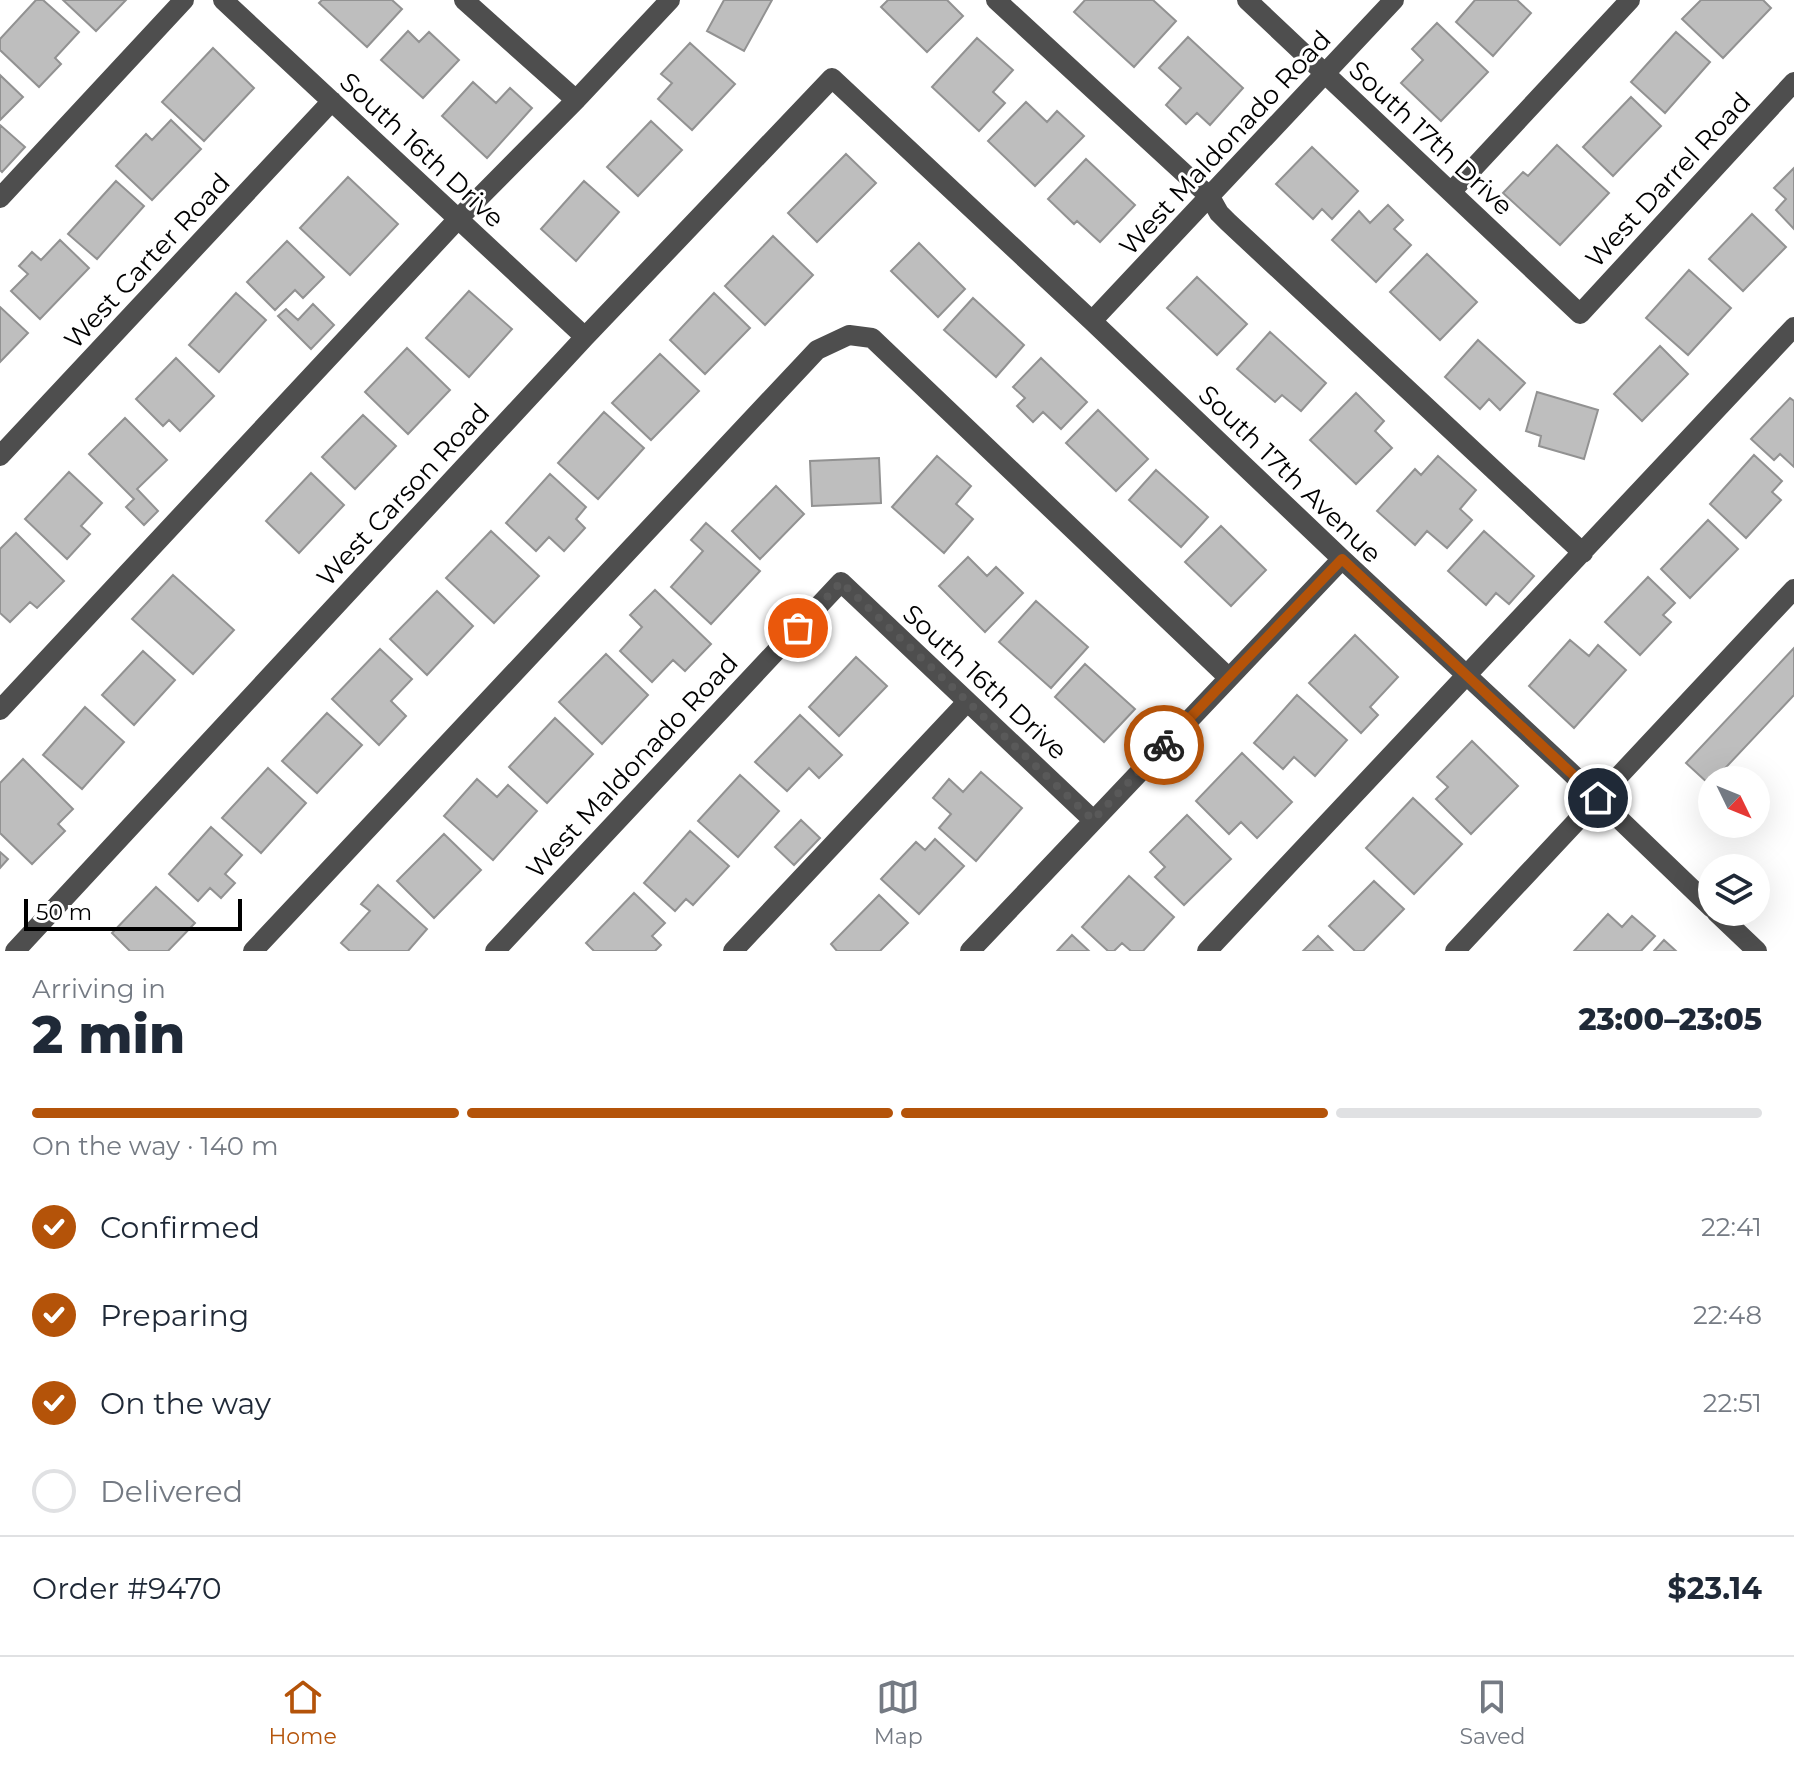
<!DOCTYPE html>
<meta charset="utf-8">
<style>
body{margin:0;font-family:Montserrat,sans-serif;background:#f2f2f3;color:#1f2937;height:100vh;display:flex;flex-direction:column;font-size:30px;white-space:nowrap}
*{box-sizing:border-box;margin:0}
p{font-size:26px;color:#747a83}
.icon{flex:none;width:44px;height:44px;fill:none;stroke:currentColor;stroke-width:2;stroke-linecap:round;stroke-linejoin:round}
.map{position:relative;height:951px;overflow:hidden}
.panel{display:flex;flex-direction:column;background:#fff;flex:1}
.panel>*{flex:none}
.needle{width:52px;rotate:133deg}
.controls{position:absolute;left:1698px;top:766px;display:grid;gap:16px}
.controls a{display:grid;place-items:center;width:72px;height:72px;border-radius:50%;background:#fff;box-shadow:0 8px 32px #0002;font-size:40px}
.scale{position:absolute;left:24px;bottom:20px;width:218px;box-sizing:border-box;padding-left:8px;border:4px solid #000;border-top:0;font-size:22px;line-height:28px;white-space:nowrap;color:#000;-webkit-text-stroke:6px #fff;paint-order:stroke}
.pin{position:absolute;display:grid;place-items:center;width:68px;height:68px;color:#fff;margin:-34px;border:4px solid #fff;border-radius:50%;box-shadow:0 2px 8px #0007}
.courier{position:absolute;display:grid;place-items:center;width:80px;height:80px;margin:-40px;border:6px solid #b45309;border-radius:50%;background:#fff;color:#222;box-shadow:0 2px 10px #0007}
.head em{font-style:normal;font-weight:800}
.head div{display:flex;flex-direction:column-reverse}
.head{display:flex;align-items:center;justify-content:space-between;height:136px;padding:0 32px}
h1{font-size:52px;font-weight:800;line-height:60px}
.bar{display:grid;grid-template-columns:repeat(4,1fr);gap:12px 8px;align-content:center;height:96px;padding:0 32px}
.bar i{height:10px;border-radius:6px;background:#e0e1e3}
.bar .current{background:#b45309}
.bar p{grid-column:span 4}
.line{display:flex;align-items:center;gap:20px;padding:0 32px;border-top:2px solid #e0e1e3}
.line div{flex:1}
ol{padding:0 32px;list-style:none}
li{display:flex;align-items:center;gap:24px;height:88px}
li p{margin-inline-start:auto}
li .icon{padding:8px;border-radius:50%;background:#b45309;color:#fff;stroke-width:4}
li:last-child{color:#747a83}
li i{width:44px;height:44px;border:4px solid #e0e1e3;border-radius:50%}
.tabs{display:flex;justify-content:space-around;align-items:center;height:112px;border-top:2px solid #e0e1e3;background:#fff;font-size:22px;color:#747a83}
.tabs a{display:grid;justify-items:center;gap:4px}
.tabs .current{color:#b45309}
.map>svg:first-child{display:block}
.building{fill:#bebebe;stroke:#929292;stroke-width:2}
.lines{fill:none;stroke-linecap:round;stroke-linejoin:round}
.minor{stroke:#4e4e4e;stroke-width:20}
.done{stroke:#595959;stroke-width:8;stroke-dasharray:0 14.4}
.route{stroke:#b45309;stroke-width:10}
.labels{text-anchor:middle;stroke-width:6;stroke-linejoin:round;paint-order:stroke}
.street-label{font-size:26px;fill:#000;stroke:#fff}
</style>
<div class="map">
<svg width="1794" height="951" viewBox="0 0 1794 951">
<rect width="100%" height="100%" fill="#fff"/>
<path class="building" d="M 36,0 L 43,0 L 79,32 L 55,58 L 61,64 L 39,87 L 0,50 L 0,39 Z
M 63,0 L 126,0 L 96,31 Z
M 322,0 L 392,0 L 402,9 L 367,47 L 319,3 Z
M 724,0 L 772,0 L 744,51 L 707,31 Z
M 888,0 L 947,0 L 963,16 L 927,52 L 881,7 Z
M 1085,0 L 1153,0 L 1176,21 L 1134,67 L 1074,12 Z
M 1475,0 L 1517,0 L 1531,13 L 1493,56 L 1456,22 Z
M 1701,0 L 1763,0 L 1771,8 L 1723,58 L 1682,19 Z
M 1437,23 L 1488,72 L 1441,121 L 1401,83 L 1423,60 L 1412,49 Z
M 408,31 L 419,42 L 429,32 L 459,60 L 423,98 L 381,60 Z
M 1676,32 L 1710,62 L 1665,113 L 1631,82 Z
M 1188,37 L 1243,88 L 1210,125 L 1197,113 L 1186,124 L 1166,105 L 1181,88 L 1159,68 Z
M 977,38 L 1013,70 L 993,92 L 1005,103 L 979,131 L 932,87 Z
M 690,43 L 735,84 L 692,130 L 658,99 L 672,83 L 661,74 Z
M 213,48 L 254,88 L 204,141 L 162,102 Z
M 0,75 L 23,97 L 0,120 Z
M 473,82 L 496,103 L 510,88 L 532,108 L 487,158 L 442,116 Z
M 1631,97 L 1661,126 L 1613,176 L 1583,147 Z
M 1026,102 L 1047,122 L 1057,111 L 1084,136 L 1035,186 L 988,141 Z
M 171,120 L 201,149 L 152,200 L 116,166 L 146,134 L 152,140 Z
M 651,121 L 682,150 L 638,196 L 607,167 Z
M 0,125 L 25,147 L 2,172 L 0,170 Z
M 1557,145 L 1609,193 L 1560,245 L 1503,193 L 1523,172 L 1528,176 Z
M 1312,147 L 1358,191 L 1332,219 L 1322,209 L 1313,219 L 1276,184 Z
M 846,154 L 876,183 L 817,242 L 788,213 Z
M 1086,159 L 1135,205 L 1100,242 L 1077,221 L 1074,224 L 1048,199 Z
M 1794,168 L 1794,229 L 1776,210 L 1786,199 L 1774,188 Z
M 348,177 L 398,224 L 350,275 L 300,228 Z
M 116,181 L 144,206 L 97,259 L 68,234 Z
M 584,181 L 619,212 L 576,261 L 541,229 Z
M 1388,205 L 1403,220 L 1394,229 L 1411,245 L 1376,282 L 1332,240 L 1359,211 L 1370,223 Z
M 1752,214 L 1786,247 L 1743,291 L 1709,259 Z
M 773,236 L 813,275 L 765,325 L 725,286 Z
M 60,240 L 89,268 L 40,319 L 11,291 L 28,274 L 19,266 L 32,252 L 41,260 Z
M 287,241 L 324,277 L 303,298 L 295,290 L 275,310 L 247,282 Z
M 919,243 L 965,289 L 938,317 L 891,271 Z
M 1427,254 L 1477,302 L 1440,340 L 1390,292 Z
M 1689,270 L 1731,308 L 1688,355 L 1646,318 Z
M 1197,277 L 1247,324 L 1217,355 L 1167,308 Z
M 469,291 L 512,329 L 469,377 L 426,338 Z
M 236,293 L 266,320 L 219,372 L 189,345 Z
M 714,293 L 750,328 L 705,374 L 670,340 Z
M 973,298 L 1024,345 L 996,377 L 944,330 Z
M 313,304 L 334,325 L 311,349 L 278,316 L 286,309 L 298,320 Z
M 0,307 L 28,333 L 0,362 Z
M 1270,332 L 1326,383 L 1301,411 L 1282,395 L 1275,402 L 1237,369 Z
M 1478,340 L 1525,383 L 1500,410 L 1489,399 L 1480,409 L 1445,377 Z
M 1660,346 L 1688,374 L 1642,421 L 1614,394 Z
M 407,348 L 450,390 L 408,434 L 365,392 Z
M 660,354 L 699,391 L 651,440 L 612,403 Z
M 176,358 L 214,396 L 180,431 L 169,420 L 163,426 L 136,399 Z
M 1041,358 L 1087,402 L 1061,429 L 1043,412 L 1033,422 L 1017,406 L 1025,398 L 1013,387 Z
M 1537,392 L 1598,410 L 1584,459 L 1539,446 L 1541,436 L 1526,431 Z
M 1356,393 L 1384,421 L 1375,431 L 1392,448 L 1356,484 L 1310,440 Z
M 1790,398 L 1794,401 L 1794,467 L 1780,454 L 1774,460 L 1751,439 Z
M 1098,410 L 1148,459 L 1116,491 L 1066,443 Z
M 604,412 L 644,448 L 598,499 L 558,463 Z
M 363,415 L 396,446 L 355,489 L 322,457 Z
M 125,418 L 167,460 L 137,489 L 158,511 L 144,525 L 126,507 L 134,499 L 89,454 Z
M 1754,455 L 1782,481 L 1772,492 L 1781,500 L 1746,538 L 1710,504 Z
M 937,456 L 971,486 L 956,504 L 973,519 L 944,553 L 892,507 Z
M 1438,456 L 1476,490 L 1460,509 L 1472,520 L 1447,548 L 1427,531 L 1415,545 L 1377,511 L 1415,469 L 1421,475 Z
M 879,458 L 881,503 L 812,506 L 810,461 Z
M 1156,470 L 1208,517 L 1181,547 L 1129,500 Z
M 69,472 L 102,503 L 81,526 L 90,534 L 67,559 L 25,519 Z
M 311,473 L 344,505 L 299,553 L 266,521 Z
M 550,474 L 586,507 L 576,519 L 585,528 L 564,551 L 549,537 L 536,551 L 506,523 Z
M 776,486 L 804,514 L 760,559 L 732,531 Z
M 1708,520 L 1738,549 L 1690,598 L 1661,569 Z
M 706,523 L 760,571 L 711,624 L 671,587 L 703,551 L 691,540 Z
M 1221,526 L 1266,570 L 1231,606 L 1185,562 Z
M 491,531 L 539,576 L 494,623 L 446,578 Z
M 1484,531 L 1534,576 L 1509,604 L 1496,593 L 1486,605 L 1448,571 Z
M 16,533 L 64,581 L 37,608 L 30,602 L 10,622 L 0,613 L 0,549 Z
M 968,557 L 987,576 L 996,567 L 1023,593 L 985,632 L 939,586 Z
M 173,575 L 234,630 L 193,674 L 132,619 Z
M 1648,577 L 1675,603 L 1663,615 L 1671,622 L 1640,655 L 1605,622 Z
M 655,590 L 711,644 L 685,671 L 673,660 L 652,682 L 620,651 L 642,627 L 630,615 Z
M 437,591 L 473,626 L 427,675 L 390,639 Z
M 1036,601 L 1088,647 L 1051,688 L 999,642 Z
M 1355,635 L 1398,677 L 1370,707 L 1378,715 L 1361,733 L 1309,683 Z
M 1570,640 L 1589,656 L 1598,645 L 1626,670 L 1574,728 L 1529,686 Z
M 1794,648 L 1794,695 L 1714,780 L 1712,780 L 1710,785 L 1686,763 Z
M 380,649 L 412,679 L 391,701 L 406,716 L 379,745 L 332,699 Z
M 143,651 L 175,680 L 134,725 L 102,695 Z
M 606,654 L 648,695 L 602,744 L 559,702 Z
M 856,657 L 887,686 L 839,736 L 809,707 Z
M 1085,664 L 1135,709 L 1104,742 L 1055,697 Z
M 1297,695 L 1347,740 L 1315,776 L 1294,757 L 1283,769 L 1254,743 Z
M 85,707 L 124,742 L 82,789 L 43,755 Z
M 327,713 L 362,745 L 317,793 L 282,761 Z
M 800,715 L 842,755 L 819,778 L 809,768 L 787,791 L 755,762 Z
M 555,718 L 593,754 L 547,803 L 509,767 Z
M 1472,741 L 1518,786 L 1471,834 L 1436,799 L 1448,787 L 1437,777 Z
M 1242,753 L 1292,802 L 1257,838 L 1241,822 L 1229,834 L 1196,801 Z
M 23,759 L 73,809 L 58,824 L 65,831 L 32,864 L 0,833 L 0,783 Z
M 268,768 L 306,803 L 261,853 L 222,818 Z
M 981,772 L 1022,808 L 976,861 L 939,828 L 951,814 L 933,798 L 949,779 L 963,792 Z
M 740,775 L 779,811 L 738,857 L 698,821 Z
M 477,779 L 497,797 L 508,785 L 537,811 L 493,860 L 444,816 Z
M 1413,798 L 1462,844 L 1414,894 L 1366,848 Z
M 1187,815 L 1231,859 L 1184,905 L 1155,877 L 1165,867 L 1150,852 Z
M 801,820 L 820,838 L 794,865 L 775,847 Z
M 211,827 L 242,855 L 225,874 L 235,883 L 221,898 L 210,888 L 198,901 L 169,874 Z
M 690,831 L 729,866 L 693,905 L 686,899 L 675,911 L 644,883 Z
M 444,834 L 481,870 L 434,918 L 397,881 Z
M 935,839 L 964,866 L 919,914 L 881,879 L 916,842 L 925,850 Z
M 0,852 L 8,859 L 0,868 Z
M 1129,876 L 1174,917 L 1143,951 L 1131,951 L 1122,943 L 1114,951 L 1108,951 L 1082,927 Z
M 1374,881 L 1404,909 L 1363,951 L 1355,951 L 1329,926 Z
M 378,885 L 427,929 L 408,951 L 350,951 L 341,943 L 370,911 L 361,904 Z
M 156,887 L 195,923 L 168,951 L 130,951 L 112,933 Z
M 634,893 L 665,923 L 652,936 L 661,945 L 655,951 L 594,951 L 586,943 Z
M 879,895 L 908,923 L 880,951 L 837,951 L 831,944 Z
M 1608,914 L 1622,927 L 1632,916 L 1655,936 L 1641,951 L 1574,951 Z
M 1072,935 L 1089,951 L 1057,951 Z
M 1318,936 L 1333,951 L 1303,951 Z
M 1664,940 L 1676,951 L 1654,951 Z"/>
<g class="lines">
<path class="minor" d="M 223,0 L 585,337
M 464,0 L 576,100
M 996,0 L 1210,197 L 1219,213 L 1228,222 L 1583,553
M 1247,0 L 1580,314 L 1794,82
M 1451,192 L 1630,0
M 0,198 L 184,0
M 1092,321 L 1394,0
M 0,456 L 332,101
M 0,710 L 458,219 L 576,100 L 670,0
M 1716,912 L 1757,951
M 15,951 L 585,337 L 832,78 L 1092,321 L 1342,559 L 1566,768 L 1712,908
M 253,951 L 817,350 L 849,335 L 872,338 L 1228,677
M 495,951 L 841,582 L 1093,820
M 733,951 L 967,702
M 970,951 L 1342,559
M 1207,951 L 1794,327
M 1455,951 L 1794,589"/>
</g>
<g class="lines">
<path class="done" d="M 798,628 L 841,582 L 1093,820 L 1164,745"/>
<path class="route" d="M 1164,745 L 1342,559 L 1598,798"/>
</g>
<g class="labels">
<g class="street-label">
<text transform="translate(1431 138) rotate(43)" y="9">South 17th Drive</text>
<text transform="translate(1225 143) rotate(-47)" y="9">West Maldonado Road</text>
<text transform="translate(422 150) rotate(43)" y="9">South 16th Drive</text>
<text transform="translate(1668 180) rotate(-47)" y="9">West Darrel Road</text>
<text transform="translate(147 261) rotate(-47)" y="9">West Carter Road</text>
<text transform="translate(1290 474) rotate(44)" y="9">South 17th Avenue</text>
<text transform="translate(403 495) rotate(-47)" y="9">West Carson Road</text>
<text transform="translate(985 682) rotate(43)" y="9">South 16th Drive</text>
<text transform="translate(632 766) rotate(-47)" y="9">West Maldonado Road</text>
</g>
</g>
</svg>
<div class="controls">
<a><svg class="needle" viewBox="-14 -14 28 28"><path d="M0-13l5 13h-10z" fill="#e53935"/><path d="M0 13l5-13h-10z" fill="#747a83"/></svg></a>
<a><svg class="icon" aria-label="layers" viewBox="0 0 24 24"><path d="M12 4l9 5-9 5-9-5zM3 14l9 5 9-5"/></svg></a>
</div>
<div class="scale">50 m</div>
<div class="pin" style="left:798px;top:628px;background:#ea580c"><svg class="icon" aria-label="bag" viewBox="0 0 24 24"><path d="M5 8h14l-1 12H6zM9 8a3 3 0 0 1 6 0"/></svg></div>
<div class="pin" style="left:1598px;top:798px;background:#1f2937"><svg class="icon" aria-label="home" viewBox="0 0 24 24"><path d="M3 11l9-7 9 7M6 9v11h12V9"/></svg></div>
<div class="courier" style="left:1164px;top:745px"><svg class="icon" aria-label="bike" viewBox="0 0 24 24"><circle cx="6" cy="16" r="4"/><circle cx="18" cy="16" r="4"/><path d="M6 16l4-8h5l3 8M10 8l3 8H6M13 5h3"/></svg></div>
</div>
<section class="panel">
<div class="head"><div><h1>2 min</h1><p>Arriving in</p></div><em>23:00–23:05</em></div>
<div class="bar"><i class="current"></i><i class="current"></i><i class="current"></i><i></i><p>On the way · 140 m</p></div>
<ol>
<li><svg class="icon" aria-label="check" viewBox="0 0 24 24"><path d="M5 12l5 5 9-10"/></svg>Confirmed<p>22:41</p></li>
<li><svg class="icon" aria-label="check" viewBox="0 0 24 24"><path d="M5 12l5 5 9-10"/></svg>Preparing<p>22:48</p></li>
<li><svg class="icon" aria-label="check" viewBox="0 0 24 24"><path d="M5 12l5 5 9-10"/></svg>On the way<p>22:51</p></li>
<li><i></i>Delivered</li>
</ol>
<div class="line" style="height:104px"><div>Order #9470</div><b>$23.14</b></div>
</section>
<nav class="tabs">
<a class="current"><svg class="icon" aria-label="home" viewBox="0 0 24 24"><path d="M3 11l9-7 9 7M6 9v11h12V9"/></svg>Home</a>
<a><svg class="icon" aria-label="map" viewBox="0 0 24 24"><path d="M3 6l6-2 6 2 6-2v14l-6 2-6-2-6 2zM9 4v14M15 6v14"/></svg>Map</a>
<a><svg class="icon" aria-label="saved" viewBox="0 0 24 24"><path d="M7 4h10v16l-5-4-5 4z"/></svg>Saved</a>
</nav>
